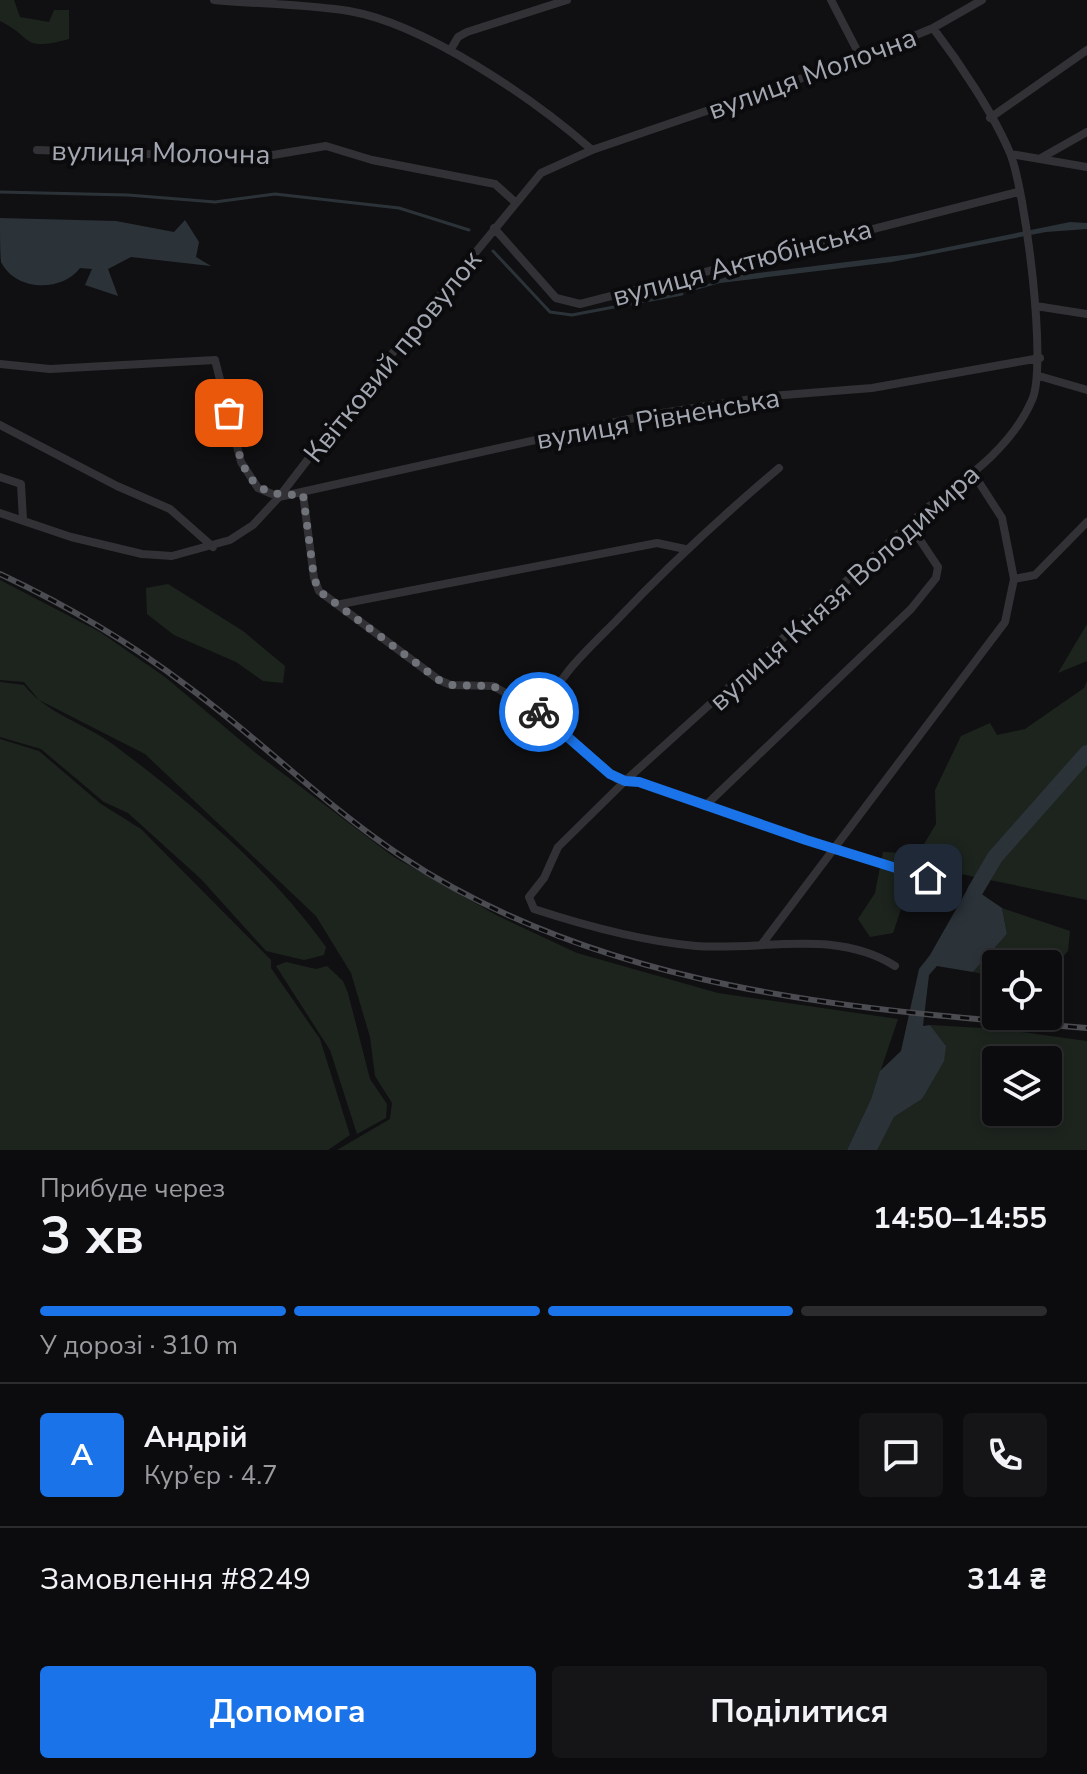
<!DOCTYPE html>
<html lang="uk">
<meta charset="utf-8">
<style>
body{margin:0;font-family:"Nunito Sans",sans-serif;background:#151517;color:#f1f3f6;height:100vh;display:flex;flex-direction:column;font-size:30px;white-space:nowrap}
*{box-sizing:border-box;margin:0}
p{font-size:26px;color:#9a9b9e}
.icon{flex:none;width:44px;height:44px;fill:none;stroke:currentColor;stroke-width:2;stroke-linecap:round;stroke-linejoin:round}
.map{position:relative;height:1150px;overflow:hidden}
.details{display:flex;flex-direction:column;background:#0c0c0e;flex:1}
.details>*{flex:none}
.controls{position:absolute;left:982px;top:950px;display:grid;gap:16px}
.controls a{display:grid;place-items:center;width:80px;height:80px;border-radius:8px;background:#0c0c0e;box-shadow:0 4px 12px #0003,0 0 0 2px #2c2c2e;font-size:40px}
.pin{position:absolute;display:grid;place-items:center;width:68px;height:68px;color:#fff;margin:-34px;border-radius:16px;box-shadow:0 4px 12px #0006}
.courier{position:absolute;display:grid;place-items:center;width:80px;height:80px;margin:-40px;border:6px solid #1a73e8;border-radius:50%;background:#fff;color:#222;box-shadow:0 2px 10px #0007}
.overview em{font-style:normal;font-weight:700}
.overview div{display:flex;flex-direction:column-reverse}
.overview{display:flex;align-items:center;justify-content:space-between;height:136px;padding:0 40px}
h1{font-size:52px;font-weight:700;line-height:60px}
.bar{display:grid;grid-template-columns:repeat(4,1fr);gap:12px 8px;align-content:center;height:96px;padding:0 40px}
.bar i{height:10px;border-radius:6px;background:#2c2c2e}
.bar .on{background:#1a73e8}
.bar p{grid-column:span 4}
.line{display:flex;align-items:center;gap:20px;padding:0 40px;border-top:2px solid #2c2c2e}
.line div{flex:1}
.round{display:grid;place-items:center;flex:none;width:84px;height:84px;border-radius:8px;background:#151517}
.cta{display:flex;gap:16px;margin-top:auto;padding:16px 40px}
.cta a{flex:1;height:92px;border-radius:8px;background:#1a73e8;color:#fff;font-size:32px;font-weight:700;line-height:92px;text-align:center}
.cta a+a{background:#151517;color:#f1f3f6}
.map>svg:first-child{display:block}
.green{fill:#1d241e;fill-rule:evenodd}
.water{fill:#2b3339}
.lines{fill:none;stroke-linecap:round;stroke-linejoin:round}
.stream{stroke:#2b3339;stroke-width:3}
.river{stroke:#2b3339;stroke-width:16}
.street{stroke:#323236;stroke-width:8}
.rail-casing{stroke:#4b4c51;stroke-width:6}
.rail{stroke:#0b0b0d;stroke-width:3;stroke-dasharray:9;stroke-linecap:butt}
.done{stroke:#707279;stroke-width:8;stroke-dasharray:0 14.4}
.route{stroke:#1a73e8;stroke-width:10}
.labels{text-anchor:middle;stroke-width:8;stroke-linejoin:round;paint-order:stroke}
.street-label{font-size:28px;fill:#a3a7b1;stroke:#0b0b0d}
</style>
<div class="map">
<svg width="1087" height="1150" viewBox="0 0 1087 1150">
<rect width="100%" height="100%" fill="#101012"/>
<path class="green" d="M 0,0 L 14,0 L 20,17 L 49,22 L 54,10 L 69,10 L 69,39 C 20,52 35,38 0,21 Z
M 0,580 L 100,632 L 165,677 L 257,754 L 394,857 L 496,915 L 577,953 L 718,993 L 898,1019 L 871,1099 L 847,1150 L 337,1150 L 390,1119 L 392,1103 L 375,1076 L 370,1037 L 351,973 L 316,916 L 145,754 L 39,700 L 24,682 L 0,680 Z
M 168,584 L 243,631 L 285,666 L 283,683 L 263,681 L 236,662 L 174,635 L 147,614 L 146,588 Z
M 1087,624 L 1087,661 L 1058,673 Z
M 1087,681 L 1087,900 L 912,864 L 936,824 L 935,790 L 961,736 L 990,723 L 997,735 L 1025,729 L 1084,688 Z
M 0,682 L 24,685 C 47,714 84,723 114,745 C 190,802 271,870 326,947 L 324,955 L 304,960 L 266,951 L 201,879 L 128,813 L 104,802 L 41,749 L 0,737 Z
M 0,739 L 39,751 L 101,804 L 141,829 L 271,960 L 271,968 L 320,1039 L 350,1135 L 328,1150 L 0,1150 Z
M 883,852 L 901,853 L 906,894 L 893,933 L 870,937 L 858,919 L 875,893 Z
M 1002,908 L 1070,931 L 1068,951 L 1048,974 L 1048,964 L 996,964 L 996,977 L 973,972 L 1007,934 Z
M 286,962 L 316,969 L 327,966 L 343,981 L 348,993 L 370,1079 L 387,1104 L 386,1118 L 357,1134 L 330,1050 L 276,966 Z
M 930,1025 L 1000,1029 L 1087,1041 L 1087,1150 L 876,1150 L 894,1117 L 922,1099 L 946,1046 ZM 996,1060 L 1048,1060 L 1048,1112 L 996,1112 Z"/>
<path class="water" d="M 0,218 L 116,221 L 174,232 L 185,220 L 199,242 L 196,257 L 211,266 L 131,257 L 108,269 L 118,296 L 85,285 L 92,269 L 80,268 C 62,292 16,292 1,262 C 0,251 0,230 0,218 Z
M 1070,222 L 1087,223 L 1087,229 L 1046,232 L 892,262 L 720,283 L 682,294 L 726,277 L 919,253 Z
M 980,874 L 986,874 L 980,893 L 1002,908 L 1007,934 L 973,972 L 937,966 L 929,975 L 923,1026 L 930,1025 L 946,1046 L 944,1061 L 922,1099 L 894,1117 L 877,1150 L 847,1150 L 871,1099 L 880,1071 L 901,1051 L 919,969 L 930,955 L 967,890 Z"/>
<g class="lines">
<path class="stream" d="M 0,192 L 128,195 L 215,202 L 275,194 L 399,208 L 469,230
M 493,251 L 550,312 L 572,315 L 682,294"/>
<path class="river" d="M 975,891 L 995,857 L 1087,753"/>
<path class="street" d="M 214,0 C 258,4 304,4 349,11 C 425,24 534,99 592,150
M 831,0 L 861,58
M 451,49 L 458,37 L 467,32 L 567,0
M 990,118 L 1087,50
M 37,150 L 255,158 L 326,146 L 372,160 L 495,184 L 515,202
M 1011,154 L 1087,167
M 1041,158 L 1087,132
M 494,228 L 556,298 L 580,304 L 1018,192
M 1036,306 L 1087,314
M 0,364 L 50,369 L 215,360 L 241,462 L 258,488 L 279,497 L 643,416 L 771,396 L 872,388 L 1040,358
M 1039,376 L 1087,390
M 0,425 L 117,486 L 170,509 L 213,547
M 973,473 L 1002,518 L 1014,579 L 1035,575 L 1087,522
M 0,477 L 21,484 L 23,520
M 303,494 L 314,578 L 319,591 L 439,680 L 451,685 L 493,686 L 543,714 L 617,779 L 639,782 L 832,849 L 928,878
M 0,513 L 71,537 L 142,554 L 172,556 L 230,540 L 253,525 L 279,497 L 349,406 L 541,173 L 592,150 L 861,58 L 933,28 L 982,0
M 341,604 L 657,543 L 685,549
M 543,714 C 556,678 587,650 614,623 C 666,568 721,517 779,468
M 705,806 L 911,609 L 936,578 L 938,567 L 910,525
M 762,944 L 1005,622 L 1014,579
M 895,966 C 834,928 763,951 696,946 C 641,941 586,926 534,909 L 529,897 L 544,878 L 558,847 L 625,781 L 927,508 C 967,478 1012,447 1032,400 C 1048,366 1025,189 1010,153 C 993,113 959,62 933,28"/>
<g class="rail-casing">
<path id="rail" d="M 0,574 C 66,605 129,642 187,686 C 261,740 324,805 401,856 C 602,990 852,1010 1087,1028"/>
</g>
<use href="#rail" class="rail"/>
</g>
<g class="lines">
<path class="done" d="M 229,413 C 241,461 243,501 303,494 L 314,578 L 319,591 L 439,680 L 451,685 L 493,686 L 539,712"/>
<path class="route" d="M 539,712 L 610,774 L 625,781 L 639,782 L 806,840 L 928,878"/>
</g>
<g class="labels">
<g class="street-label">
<text transform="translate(812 73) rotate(-20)" y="10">вулиця Молочна</text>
<text transform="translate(161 152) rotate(1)" y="10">вулиця Молочна</text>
<text transform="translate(742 262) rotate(-15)" y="10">вулиця Актюбінська</text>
<text transform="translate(392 356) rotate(-51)" y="10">Квітковий провулок</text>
<text transform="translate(658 418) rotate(-10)" y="10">вулиця Рівненська</text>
<text transform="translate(844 587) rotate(-42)" y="10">вулиця Князя Володимира</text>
</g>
</g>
</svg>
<div class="controls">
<a><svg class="icon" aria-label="locate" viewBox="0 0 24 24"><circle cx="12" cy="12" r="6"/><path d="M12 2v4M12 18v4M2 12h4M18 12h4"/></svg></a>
<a><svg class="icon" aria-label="layers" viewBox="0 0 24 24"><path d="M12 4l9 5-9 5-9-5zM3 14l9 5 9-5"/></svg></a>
</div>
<div class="pin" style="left:229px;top:413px;background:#ea580c"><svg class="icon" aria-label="bag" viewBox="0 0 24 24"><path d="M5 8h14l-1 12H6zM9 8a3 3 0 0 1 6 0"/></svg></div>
<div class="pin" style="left:928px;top:878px;background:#1f2937"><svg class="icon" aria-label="home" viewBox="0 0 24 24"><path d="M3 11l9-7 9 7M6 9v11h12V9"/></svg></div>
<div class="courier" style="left:539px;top:712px"><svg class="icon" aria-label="bike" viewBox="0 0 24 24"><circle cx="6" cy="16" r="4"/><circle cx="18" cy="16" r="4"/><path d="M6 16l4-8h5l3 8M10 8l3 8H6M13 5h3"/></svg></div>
</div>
<section class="details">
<div class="overview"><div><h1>3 хв</h1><p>Прибуде через</p></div><em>14:50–14:55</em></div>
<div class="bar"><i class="on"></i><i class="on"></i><i class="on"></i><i></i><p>У дорозі · 310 m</p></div>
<div class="line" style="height:144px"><b class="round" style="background:#1a73e8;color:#fff">А</b><div><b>Андрій</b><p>Кур’єр · 4.7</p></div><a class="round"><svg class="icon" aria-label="chat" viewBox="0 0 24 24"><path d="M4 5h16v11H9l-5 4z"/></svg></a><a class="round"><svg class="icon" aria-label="phone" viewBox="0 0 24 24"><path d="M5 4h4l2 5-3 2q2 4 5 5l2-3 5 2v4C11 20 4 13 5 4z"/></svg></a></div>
<div class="line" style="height:104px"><div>Замовлення #8249</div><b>314 ₴</b></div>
<div class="cta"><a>Допомога</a><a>Поділитися</a></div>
</section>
